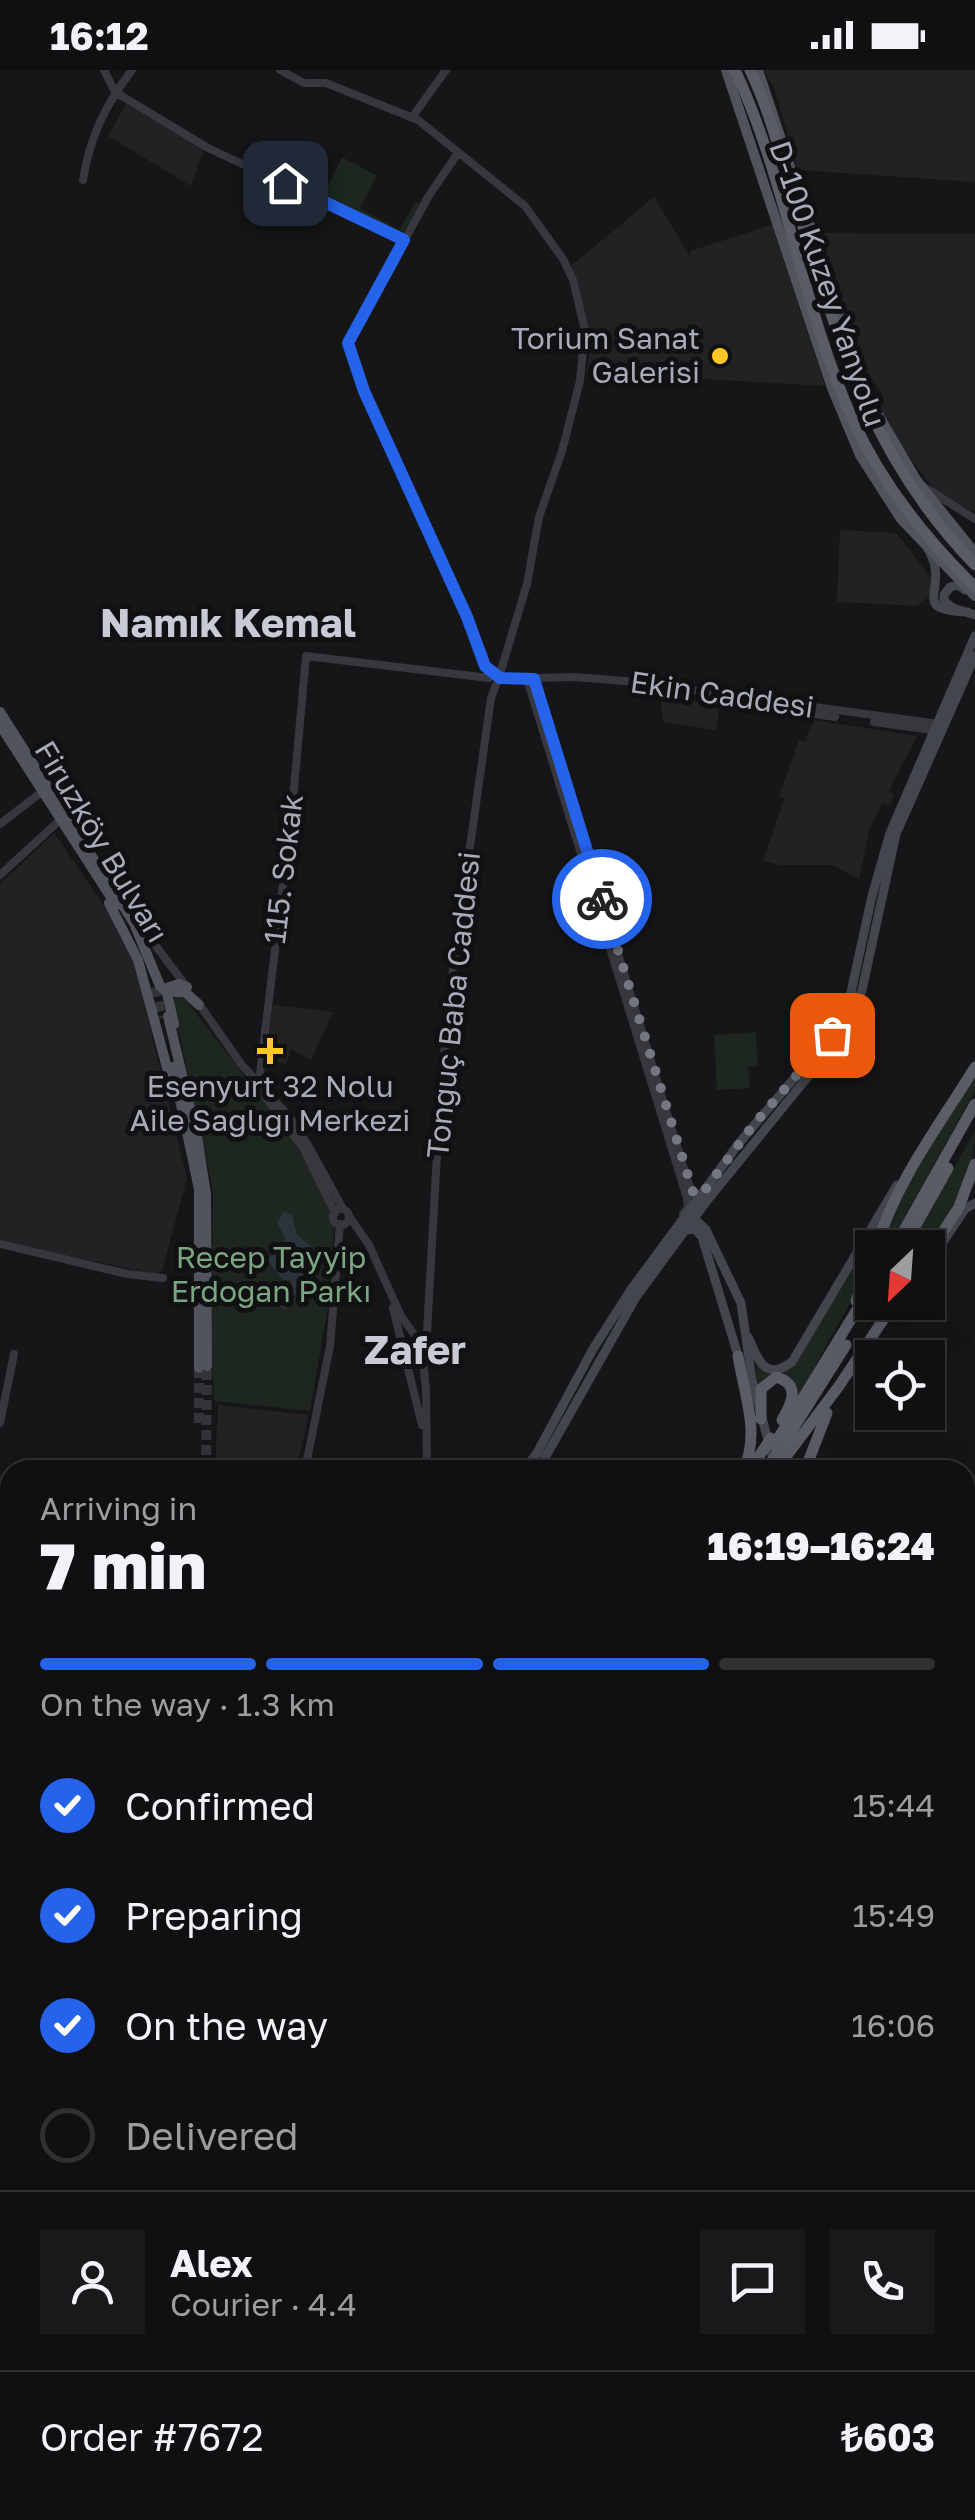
<!DOCTYPE html>
<meta charset="utf-8">
<style>
body{margin:0;font-family:"Golos Text",sans-serif;background:#19191b;color:#f1f3f6;height:100vh;display:flex;flex-direction:column;font-size:38px;white-space:nowrap}
*{box-sizing:border-box;margin:0}
p{font-size:32px;color:#9c9d9f}
.icon{flex:none;width:55px;height:55px;fill:none;stroke:currentColor;stroke-width:2;stroke-linecap:round;stroke-linejoin:round}
.map{position:relative;flex:1;overflow:hidden}
.details{position:absolute;left:0px;top:1390px;width:975px;height:1060px;display:flex;flex-direction:column;background:#101012;border-radius:30px 30px 0 0;box-shadow:0 10px 40px #0002,0 0 0 2px #303032}
.details>*{flex:none}
.needle{width:65px;rotate:205deg}
.controls{position:absolute;left:855px;top:1160px;display:grid;gap:20px}
.controls a{display:grid;place-items:center;width:90px;height:90px;border-radius:0px;background:#101012;box-shadow:0 10px 40px #0002,0 0 0 2px #303032;font-size:50px}
.pin{position:absolute;display:grid;place-items:center;width:85px;height:85px;color:#fff;margin:-42px;border-radius:20px;box-shadow:0 5px 15px #0006}
.courier{position:absolute;display:grid;place-items:center;width:100px;height:100px;margin:-50px;border:8px solid #2563eb;border-radius:50%;background:#fff;color:#222;box-shadow:0 2px 12px #0007}
.head em{font-style:normal;font-weight:800}
.head div{display:flex;flex-direction:column-reverse}
.head{display:flex;align-items:center;justify-content:space-between;height:170px;padding:0 40px}
h1{font-size:65px;font-weight:800;line-height:75px}
.bar{display:grid;grid-template-columns:repeat(4,1fr);gap:15px 10px;align-content:center;height:120px;padding:0 40px}
.bar i{height:12px;border-radius:8px;background:#303032}
.bar .active{background:#2563eb}
.bar p{grid-column:span 4}
.line{display:flex;align-items:center;gap:25px;padding:0 40px;border-top:2px solid #303032}
.line div{flex:1}
.round{display:grid;place-items:center;flex:none;width:105px;height:105px;border-radius:0px;background:#19191b}
ol{padding:0 40px;list-style:none}
li{display:flex;align-items:center;gap:30px;height:110px}
li p{margin-inline-start:auto}
li .icon{padding:10px;border-radius:50%;background:#2563eb;color:#fff;stroke-width:4}
li:last-child{color:#9c9d9f}
li i{width:55px;height:55px;border:5px solid #303032;border-radius:50%}
.status{display:flex;justify-content:space-between;align-items:center;height:70px;padding:0 50px;background:#101012;direction:ltr}
.status svg{height:28px;fill:currentColor}
.map>svg:first-child{display:block}
.built{fill:#222225}
.green{fill:#1d271f}
.water{fill:#2b343d}
.lines{fill:none;stroke-linecap:round;stroke-linejoin:round}
.primary-tunnel{stroke:#333438;stroke-width:10;stroke-dasharray:10 5;stroke-linecap:butt}
.tertiary{stroke:#37373d;stroke-width:8}
.secondary{stroke:#44464e;stroke-width:9}
.primary{stroke:#52545d;stroke-width:10}
.trunk{stroke:#5a5c66;stroke-width:11}
.trunk-bridge{stroke:#5a5c66;stroke-width:11}
.done{stroke:#747781;stroke-width:10;stroke-dasharray:0 18}
.route{stroke:#2563eb;stroke-width:12}
.poi-dot{fill:#ffc727;stroke:#111113;stroke-width:4}
.labels{text-anchor:middle;stroke-width:10;stroke-linejoin:round;paint-order:stroke}
.street-label{font-size:30px;fill:#a7abb9;stroke:#111113}
.poi-label{font-size:30px;fill:#a7abb9;stroke:#111113;text-anchor:end}
.park-label{font-size:30px;fill:#7ca682;stroke:#111113}
.district-label{font-size:40px;font-weight:bold;fill:#c8cbd5;stroke:#111113}
</style>
<div class="status"><b>16:12</b><svg viewBox="0 0 49 12"><path d="M0 12V9h3v3zM5 12V6h3v6zM10 12V3h3v9zM15 12V0h3v12zM26 1h20v11H26zM47 4h2v5h-2z"/></svg></div>
<div class="map">
<svg width="975" height="2450" viewBox="0 0 975 2450">
<rect width="100%" height="100%" fill="#161618"/>
<path class="built" d="M 764,0 L 975,0 L 975,112 L 798,100 L 774,18 Z
M 126,34 L 204,79 L 191,116 L 108,66 Z
M 654,127 L 692,190 L 690,181 L 774,154 L 825,316 L 587,302 L 591,264 L 571,196 Z
M 819,163 L 975,164 L 975,442 L 938,426 L 891,362 L 880,339 L 882,325 L 874,311 L 864,304 Z
M 840,460 L 896,463 L 930,506 L 931,523 L 917,536 L 837,532 Z
M 660,625 L 720,635 L 716,660 L 663,652 Z
M 814,650 L 917,666 L 889,721 L 894,725 L 891,734 L 882,733 L 869,760 L 859,809 L 832,795 L 779,795 L 763,791 L 784,729 L 779,726 L 799,670 L 805,672 Z
M 54,763 L 129,872 L 187,1108 L 162,1201 L 156,1204 L 0,1172 L 0,814 Z
M 273,935 L 333,942 L 311,990 L 291,979 L 286,994 L 278,992 L 281,977 L 268,975 Z
M 218,1335 L 309,1345 L 296,1400 L 215,1400 Z"/>
<path class="green" d="M 342,87 L 377,106 L 360,138 L 399,160 L 416,131 L 420,134 L 401,166 L 323,126 Z
M 180,923 L 289,1062 L 331,1138 L 334,1156 L 329,1231 L 310,1341 L 214,1331 L 211,1268 L 213,1121 L 173,934 L 174,925 Z
M 756,962 L 758,996 L 748,997 L 750,1018 L 717,1020 L 714,965 Z
M 975,1006 L 975,1021 L 888,1177 L 880,1178 L 902,1122 Z
M 975,1061 C 975,1107 951,1140 927,1177 L 909,1178 Z
M 874,1163 L 849,1235 L 797,1329 L 789,1310 L 760,1315 L 757,1312 L 756,1296 L 784,1302 L 798,1290 Z"/>
<path class="water" d="M 284,1141 L 292,1145 L 297,1165 L 311,1176 L 308,1182 L 297,1181 L 293,1187 L 294,1195 L 301,1195 L 304,1215 L 292,1227 L 289,1237 L 283,1239 L 276,1232 L 280,1224 L 291,1223 L 291,1211 L 282,1209 L 269,1192 C 256,1195 245,1195 231,1198 L 226,1194 L 225,1185 C 235,1177 242,1184 251,1186 L 259,1183 L 268,1189 L 282,1179 L 285,1169 L 277,1152 Z"/>
<g class="lines">
<path class="primary-tunnel" d="M 155,917 L 162,948
M 199,1298 L 199,1357
M 206,1400 L 207,1296"/>
<path class="tertiary" d="M 104,0 L 115,22
M 280,0 L 304,13 L 326,13 L 418,50 L 525,136 L 563,189 L 573,210 L 585,260 L 580,311 L 562,381 L 539,447 L 527,514 L 499,607
M 115,22 L 208,78 L 405,170
M 413,46 L 446,0
M 458,83 L 428,127 L 349,273 L 365,321 L 467,547 L 490,606
M 83,110 C 90,67 105,35 132,0
M 924,417 L 975,449
M 500,609 L 574,607 L 625,611 L 939,654
M 527,609 L 687,1128 L 688,1137 L 683,1144
M 534,609 L 688,1112 L 694,1125 L 701,1123
M 701,627 L 835,647
M 874,652 L 939,661
M 0,754 L 43,721
M 0,805 L 60,750
M 149,867 L 186,916
M 197,931 L 241,994 L 288,1045 L 308,1075 L 343,1139
M 259,1012 L 292,740 L 306,586 L 489,608
M 259,1012 L 259,1018 L 303,1078 L 335,1143
M333 1147a8 8 0 1 1 16 0a8 8 0 1 1-16 0Z
M 349,1146 L 369,1175 L 401,1246 L 421,1274 L 426,1319 L 427,1400
M 0,1174 L 127,1204 L 163,1208
M 393,1238 L 422,1355
M 423,1285 L 427,1262 L 441,1013 L 454,890 L 491,628 L 496,615
M 0,1353 L 14,1284
M 305,1400 L 330,1276 L 340,1154
M 730,1400 L 731,1398
M 0,1548 L 10,1549
M 965,1763 L 975,1759
M 0,1877 L 10,1883
M 0,2314 L 10,2317
M 965,2403 L 975,2415
M 492,2450 L 492,2440"/>
<path class="secondary" d="M 928,479 C 952,520 906,540 968,542
M 965,520 L 958,515 L 950,517 L 944,525 L 944,531 L 953,538 L 975,545
M 693,1147 L 706,1160 L 741,1233 L 752,1310 L 774,1393
M 685,1160 L 695,1159 L 702,1167 L 740,1292
M 943,1172 L 965,1139 L 975,1133
M 748,1267 C 758,1287 763,1313 792,1292 L 897,1115
M 524,1400 L 537,1383 L 593,1279 L 632,1218 L 740,1072 L 831,965 L 850,927 L 872,826 L 890,763 L 975,566
M 538,1400 L 636,1227 L 706,1132 L 846,960 L 862,920 L 896,764 L 975,586
M 965,1704 L 975,1703
M 965,1894 L 975,1891
M 0,2026 L 10,2016
M 965,2039 L 975,2072
M 965,2281 L 975,2280
M 0,2424 L 10,2428
M 29,2440 L 41,2450
M 237,2440 L 237,2450
M 569,2450 L 574,2440"/>
<path class="primary" d="M 726,0 L 832,318 L 860,385 L 901,449 L 975,526
M 758,0 L 860,307
M 876,341 L 917,411 L 975,483
M 0,642 L 134,853 L 160,916
M 0,655 L 116,835
M 109,833 L 138,890 L 169,1005
M 163,919 L 179,914 L 187,917
M 166,919 L 174,954
M 175,922 L 185,922 L 199,935
M 168,946 L 197,1067 L 206,1124 L 207,1296
M 173,997 L 199,1119 L 199,1298
M 161,2440 L 161,2450
M 168,2440 L 169,2450"/>
<path class="trunk" d="M 735,0 C 787,111 802,238 853,350 C 881,412 926,469 975,517
M 750,0 C 768,37 778,77 790,115 C 836,259 866,383 975,495
M 876,1178 C 896,1111 939,1056 975,997
M 894,1178 L 975,1034
M 903,1178 L 948,1098
M 928,1185 L 959,1137 L 975,1094
M 856,1231 L 872,1188
M 738,1286 C 744,1324 761,1364 743,1400
M 761,1349 L 761,1319 L 776,1307 C 801,1314 792,1333 782,1350
M 774,1375 L 872,1215
M 779,1381 L 846,1275
M 776,1400 L 839,1316 L 895,1232
M 805,1400 L 827,1343
M 0,2052 L 10,2045
M 0,2069 L 10,2059
M 0,2092 L 10,2079
M 0,2287 L 10,2292"/>
<path class="trunk-bridge" d="M 750,1400 L 771,1368
M 766,1400 L 779,1381"/>
</g>
<g class="lines">
<path class="done" d="M 602,829 L 694,1125 L 705,1120 L 754,1054 L 832,965"/>
<path class="route" d="M 285,113 L 404,170 L 348,273 L 364,321 L 467,547 L 485,596 L 500,608 L 534,609 L 602,829"/>
</g>
<g class="poi-dot">
<circle cx="720" cy="286" r="10"/>
<path d="M265 966h10v10h10v10h-10v10h-10v-10h-10v-10h10z"/>
</g>
<g class="labels">
<g class="street-label">
<text transform="translate(827 214) rotate(71)" y="10">D-100 Kuzey Yanyolu</text>
<text transform="translate(722 625) rotate(8)" y="10">Ekin Caddesi</text>
<text transform="translate(101 772) rotate(59)" y="10">Firuzköy Bulvarı</text>
<text transform="translate(284 799) rotate(-83)" y="10">115. Sokak</text>
<text transform="translate(454 935) rotate(-84)" y="10">Tonguç Baba Caddesi</text>
</g>
<g class="poi-label">
<text x="700" y="279">Torium Sanat<tspan x="700" dy="34">Galerisi</tspan></text>
<text x="270" y="1027" text-anchor="middle">Esenyurt 32 Nolu<tspan x="270" dy="34">Aile Sağlığı Merkezi</tspan></text>
</g>
<g class="park-label">
<text x="271" y="1198">Recep Tayyip<tspan x="271" dy="34">Erdoğan Parkı</tspan></text>
</g>
<g class="district-label">
<text x="228" y="567">Namık Kemal</text>
<text x="415" y="1294">Zafer</text>
</g>
</g>
</svg>
<div class="controls">
<a><svg class="needle" viewBox="-14 -14 28 28"><path d="M0-13l5 13h-10z" fill="#e53935"/><path d="M0 13l5-13h-10z" fill="#9c9d9f"/></svg></a>
<a><svg class="icon" aria-label="locate" viewBox="0 0 24 24"><circle cx="12" cy="12" r="6"/><path d="M12 2v4M12 18v4M2 12h4M18 12h4"/></svg></a>
</div>
<div class="pin" style="left:832px;top:965px;background:#ea580c"><svg class="icon" aria-label="bag" viewBox="0 0 24 24"><path d="M5 8h14l-1 12H6zM9 8a3 3 0 0 1 6 0"/></svg></div>
<div class="pin" style="left:285px;top:113px;background:#1f2937"><svg class="icon" aria-label="home" viewBox="0 0 24 24"><path d="M3 11l9-7 9 7M6 9v11h12V9"/></svg></div>
<div class="courier" style="left:602px;top:829px"><svg class="icon" aria-label="bike" viewBox="0 0 24 24"><circle cx="6" cy="16" r="4"/><circle cx="18" cy="16" r="4"/><path d="M6 16l4-8h5l3 8M10 8l3 8H6M13 5h3"/></svg></div>
<section class="details">
<div class="head"><div><h1>7 min</h1><p>Arriving in</p></div><em>16:19–16:24</em></div>
<div class="bar"><i class="active"></i><i class="active"></i><i class="active"></i><i></i><p>On the way · 1.3 km</p></div>
<ol>
<li><svg class="icon" aria-label="check" viewBox="0 0 24 24"><path d="M5 12l5 5 9-10"/></svg>Confirmed<p>15:44</p></li>
<li><svg class="icon" aria-label="check" viewBox="0 0 24 24"><path d="M5 12l5 5 9-10"/></svg>Preparing<p>15:49</p></li>
<li><svg class="icon" aria-label="check" viewBox="0 0 24 24"><path d="M5 12l5 5 9-10"/></svg>On the way<p>16:06</p></li>
<li><i></i>Delivered</li>
</ol>
<div class="line" style="height:180px"><a class="round"><svg class="icon" aria-label="person" viewBox="0 0 24 24"><circle cx="12" cy="8" r="4"/><path d="M4 21q1-7 8-7t8 7"/></svg></a><div><b>Alex</b><p>Courier · 4.4</p></div><a class="round"><svg class="icon" aria-label="chat" viewBox="0 0 24 24"><path d="M4 5h16v11H9l-5 4z"/></svg></a><a class="round"><svg class="icon" aria-label="phone" viewBox="0 0 24 24"><path d="M5 4h4l2 5-3 2q2 4 5 5l2-3 5 2v4C11 20 4 13 5 4z"/></svg></a></div>
<div class="line" style="height:130px"><div>Order #7672</div><b>₺603</b></div>
</section>
</div>
